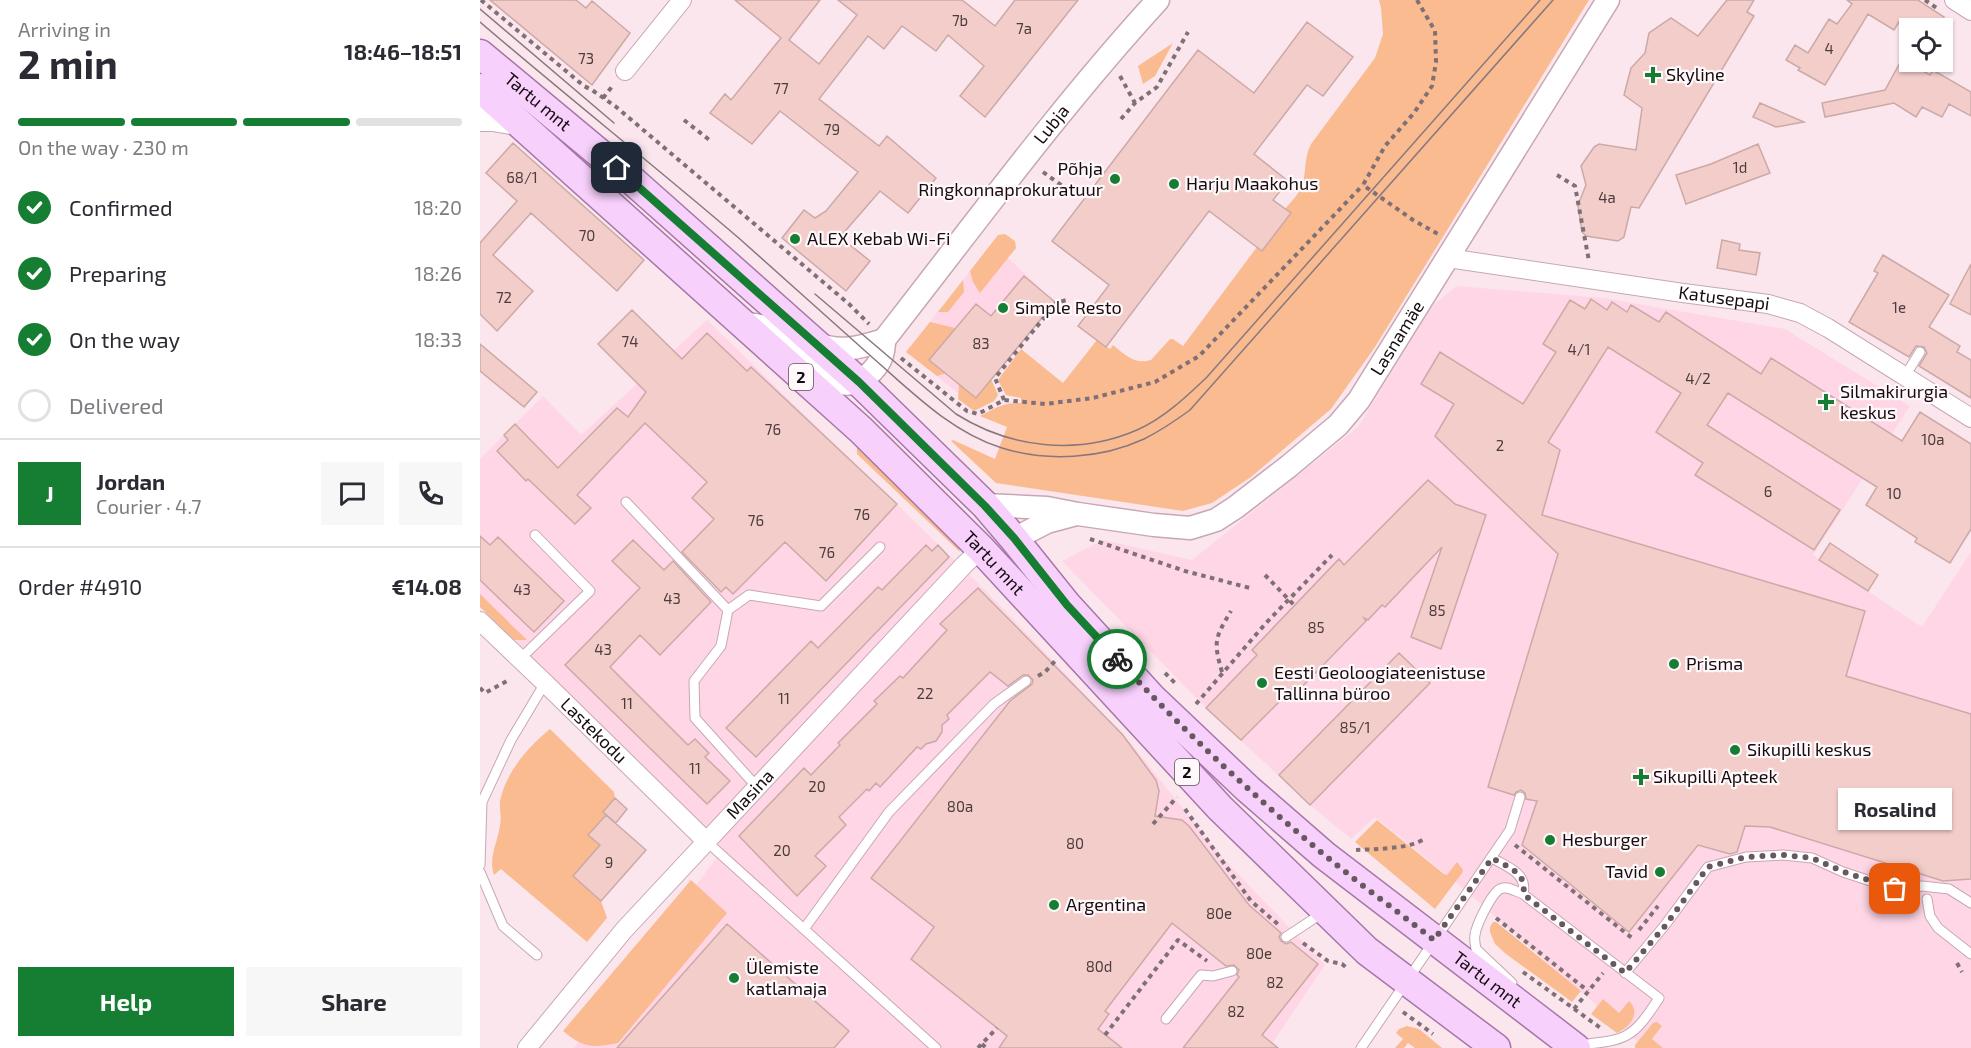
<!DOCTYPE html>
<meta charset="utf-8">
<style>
body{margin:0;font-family:"Exo 2",sans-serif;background:#f7f7f7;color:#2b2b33;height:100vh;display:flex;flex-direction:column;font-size:22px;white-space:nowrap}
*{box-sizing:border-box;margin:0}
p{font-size:20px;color:#7c7c81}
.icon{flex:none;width:33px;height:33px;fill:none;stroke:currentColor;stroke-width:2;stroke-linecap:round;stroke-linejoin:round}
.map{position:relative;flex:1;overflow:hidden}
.drawer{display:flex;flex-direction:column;background:#fff;width:480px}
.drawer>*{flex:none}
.fabs{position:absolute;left:1419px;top:18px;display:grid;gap:12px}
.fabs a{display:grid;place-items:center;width:54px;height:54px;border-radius:0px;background:#fff;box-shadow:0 2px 4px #0004;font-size:30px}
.pin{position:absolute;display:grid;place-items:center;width:51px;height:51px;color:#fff;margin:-26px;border-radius:12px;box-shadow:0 3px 9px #0006}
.courier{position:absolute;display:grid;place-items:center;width:60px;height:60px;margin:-30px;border:4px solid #167e32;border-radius:50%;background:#fff;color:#222;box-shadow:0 2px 8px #0007}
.bubble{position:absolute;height:42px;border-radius:0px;background:#fff;box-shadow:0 2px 4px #0004;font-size:20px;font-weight:700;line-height:42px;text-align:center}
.summary em{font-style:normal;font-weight:700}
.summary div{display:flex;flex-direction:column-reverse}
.summary{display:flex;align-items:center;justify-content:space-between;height:102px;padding:0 18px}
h1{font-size:39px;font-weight:700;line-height:45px}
.bar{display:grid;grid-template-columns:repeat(4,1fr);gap:9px 6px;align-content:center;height:72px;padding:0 18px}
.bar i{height:8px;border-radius:4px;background:#e1e1e2}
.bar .active{background:#167e32}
.bar p{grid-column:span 4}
.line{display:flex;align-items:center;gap:15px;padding:0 18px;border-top:2px solid #e1e1e2}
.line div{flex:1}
.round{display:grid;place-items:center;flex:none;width:63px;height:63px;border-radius:0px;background:#f7f7f7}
ol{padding:0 18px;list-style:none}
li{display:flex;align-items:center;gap:18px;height:66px}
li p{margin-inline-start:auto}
li .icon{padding:6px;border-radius:50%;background:#167e32;color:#fff;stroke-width:4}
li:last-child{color:#7c7c81}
li i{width:33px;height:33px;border:3px solid #e1e1e2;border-radius:50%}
.cta{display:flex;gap:12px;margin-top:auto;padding:12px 18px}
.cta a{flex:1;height:69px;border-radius:0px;background:#167e32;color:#fff;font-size:24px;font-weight:700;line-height:69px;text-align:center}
.cta a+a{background:#f7f7f7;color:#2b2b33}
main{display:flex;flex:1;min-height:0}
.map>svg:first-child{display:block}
.built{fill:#ffd6e6}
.green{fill:#fabb91}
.building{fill:#f3cdca;stroke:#cba9a6;stroke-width:1.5}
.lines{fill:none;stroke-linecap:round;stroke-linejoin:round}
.service-casing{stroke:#c7a7b4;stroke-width:11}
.minor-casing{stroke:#c7a7b4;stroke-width:20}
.tertiary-casing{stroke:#c7a7b4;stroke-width:25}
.secondary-casing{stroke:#c7a7b4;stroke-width:28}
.primary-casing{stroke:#a477a8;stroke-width:31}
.path{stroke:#7f7076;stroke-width:4;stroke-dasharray:4.5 4.5;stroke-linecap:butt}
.service{stroke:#fff;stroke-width:9}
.minor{stroke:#fff;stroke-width:18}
.tertiary{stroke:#fff;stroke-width:22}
.secondary{stroke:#fff;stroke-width:26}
.primary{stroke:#f7d0fc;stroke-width:28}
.tram{stroke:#87787e;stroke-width:1.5}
.done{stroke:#66585e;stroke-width:6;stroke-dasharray:0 10.8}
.route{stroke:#167e32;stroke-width:8}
.poi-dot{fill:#167e32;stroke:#fff8fa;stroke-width:2}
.labels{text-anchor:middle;stroke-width:4.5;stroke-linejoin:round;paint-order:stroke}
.number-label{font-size:15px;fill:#4d3c3e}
.shield{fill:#fff8fa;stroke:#5c5356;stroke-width:1.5}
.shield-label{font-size:16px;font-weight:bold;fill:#160c10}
.poi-label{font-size:18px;fill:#160c10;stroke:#fff8fa;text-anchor:start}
.street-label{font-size:18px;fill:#160c10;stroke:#fff8fa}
</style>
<main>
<section class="drawer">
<div class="summary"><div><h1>2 min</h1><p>Arriving in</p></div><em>18:46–18:51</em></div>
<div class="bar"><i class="active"></i><i class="active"></i><i class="active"></i><i></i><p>On the way · 230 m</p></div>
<ol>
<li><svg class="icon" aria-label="check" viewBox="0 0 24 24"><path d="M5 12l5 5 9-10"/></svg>Confirmed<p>18:20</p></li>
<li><svg class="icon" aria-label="check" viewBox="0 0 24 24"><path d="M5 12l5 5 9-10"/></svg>Preparing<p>18:26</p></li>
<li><svg class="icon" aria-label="check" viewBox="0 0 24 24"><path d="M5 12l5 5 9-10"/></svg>On the way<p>18:33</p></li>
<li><i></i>Delivered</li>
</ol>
<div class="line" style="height:108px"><b class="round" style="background:#167e32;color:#fff">J</b><div><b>Jordan</b><p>Courier · 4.7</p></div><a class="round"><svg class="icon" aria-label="chat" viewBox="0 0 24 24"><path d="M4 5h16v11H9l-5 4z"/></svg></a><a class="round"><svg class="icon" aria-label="phone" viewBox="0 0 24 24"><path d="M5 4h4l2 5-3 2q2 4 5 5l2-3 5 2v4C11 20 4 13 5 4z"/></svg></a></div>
<div class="line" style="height:78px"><div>Order #4910</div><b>€14.08</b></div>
<div class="cta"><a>Help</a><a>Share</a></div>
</section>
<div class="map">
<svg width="1491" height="1048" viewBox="0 0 1491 1048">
<rect width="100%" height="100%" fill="#fbe6ee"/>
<path class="built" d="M 512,243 L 575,302 L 491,403 L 426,352 Z
M 977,286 L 1123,298 L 1305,329 L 1430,406 L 1333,555 L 1442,627 L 1491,552 L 1491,1048 L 1165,1048 L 979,885 L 895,817 L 871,839 L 830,805 L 726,708 L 582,561 L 623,540 L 712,560 L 878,427 L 952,306 Z
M 227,320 L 500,585 L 645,736 L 741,856 L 845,965 L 789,1048 L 94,1048 L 243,849 L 0,606 L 0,459 L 63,396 L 101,435 Z"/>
<path class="green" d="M 899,0 L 1109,0 L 895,347 L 851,409 L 771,477 L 732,503 L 703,511 L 516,483 L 471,441 L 473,440 L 515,459 L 527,427 L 500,416 C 515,408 524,402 541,403 L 541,398 L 526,395 L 518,380 L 541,349 L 583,383 L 617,340 L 630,349 L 633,345 C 645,355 655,365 671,360 L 690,339 L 693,339 L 703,346 L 777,247 L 782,250 L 810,214 L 805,209 C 811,202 818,195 822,186 C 827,171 823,160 831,144 L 895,58 L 903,34 L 901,8 Z
M 693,43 L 675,76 L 663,84 L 658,66 Z
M 525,234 L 535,241 L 536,248 L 500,293 L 493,282 L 490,271 L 518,235 Z
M 483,280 L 484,292 L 468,312 L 458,312 Z
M 450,322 L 475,328 L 450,360 L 466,373 L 457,376 L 426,352 Z
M 511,379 L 518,395 L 514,401 L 494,411 L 478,399 L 479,384 Z
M 379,443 L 477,542 L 480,552 L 377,454 L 377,448 Z
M 0,594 L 47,640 L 34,640 L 0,607 Z
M 70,729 L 134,792 L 135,798 L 123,812 L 126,815 L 108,835 L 120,845 L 93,876 L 121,901 L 127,918 L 107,942 L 21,869 L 14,875 C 8,857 18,842 20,825 C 22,817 19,809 20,801 C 26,772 48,747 70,729 Z
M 897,820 L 964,874 L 967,875 L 977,862 L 983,870 L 982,873 L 955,909 L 875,842 Z
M 211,880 L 247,913 L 138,1043 C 112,1048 103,1048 83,1031 Z
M 1013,922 L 1016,922 L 1101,991 L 1092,1002 L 1026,954 L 1015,944 L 1010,932 L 1010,927 Z
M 1123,999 L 1139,1013 L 1149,1001 C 1162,1013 1149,1028 1137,1033 L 1111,1014 Z
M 1177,1022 L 1182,1026 L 1172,1039 L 1183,1048 L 1155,1048 L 1155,1045 L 1173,1023 Z
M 927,1026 L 939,1029 L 962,1048 L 935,1048 L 928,1043 L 924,1048 L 915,1048 L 923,1039 L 916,1033 L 919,1029 Z"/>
<path class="building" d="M 10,0 L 96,0 L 106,8 L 112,1 L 150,33 L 112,85 Z
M 255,0 L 340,0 L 309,40 L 339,64 L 377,15 L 358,0 L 482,0 L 515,26 L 535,0 L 598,0 L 505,117 L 480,96 L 504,66 L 468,35 L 456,51 L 422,26 L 404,49 L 388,36 L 339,99 L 399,146 L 407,136 L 456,178 L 428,213 L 400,191 L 360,237 L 390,261 L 366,291 L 302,238 L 324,210 L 335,218 L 346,211 L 378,172 L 300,111 L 272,144 L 230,113 L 245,94 L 251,100 L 301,38 Z
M 1247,0 L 1274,0 L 1267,12 L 1274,16 L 1159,208 L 1151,207 L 1144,237 L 1138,241 L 1106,236 L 1102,232 L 1098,205 L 1106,185 L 1101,166 L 1114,147 L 1119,144 L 1156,150 L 1162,108 L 1144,95 L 1151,68 L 1165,53 L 1169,33 L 1191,18 L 1218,36 Z
M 1367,0 L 1438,0 L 1464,17 L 1457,28 L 1431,28 L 1419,22 L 1414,30 L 1388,14 L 1345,85 L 1318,70 L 1320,68 L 1306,60 L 1315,45 L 1328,53 L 1349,19 L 1357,24 L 1372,4 Z
M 827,22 L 873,57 L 843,96 L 827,85 L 774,154 L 808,181 L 793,200 L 811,213 L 782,251 L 729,211 L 626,347 L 598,326 L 629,285 L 572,241 L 718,50 L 774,93 Z
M 1422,59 L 1450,75 L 1453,70 L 1491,92 L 1491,116 L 1469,104 L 1462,117 L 1442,107 L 1436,117 L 1414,103 L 1345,117 L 1342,103 L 1405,90 Z
M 1280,103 L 1324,122 L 1296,127 L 1273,117 Z
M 33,143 L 164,260 L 137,291 L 51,213 L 13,255 L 53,291 L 17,331 L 0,314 L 0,243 L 37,201 L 6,173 Z
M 1278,144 L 1290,173 L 1206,204 L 1196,175 L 1231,164 Z
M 1242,240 L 1260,244 L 1259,250 L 1280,253 L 1276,275 L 1237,268 Z
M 1403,255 L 1469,295 L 1449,327 L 1480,346 L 1477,352 L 1491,360 L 1491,398 L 1439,366 L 1447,353 L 1444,347 L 1436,346 L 1429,357 L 1369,322 L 1398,273 L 1394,271 Z
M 1491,264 L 1491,315 L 1470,304 Z
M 544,276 L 575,302 L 496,398 L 449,360 L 496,304 L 511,316 Z
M 1111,299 L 1127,310 L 1132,302 L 1147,312 L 1151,305 L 1179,322 L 1186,312 L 1281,374 L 1291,358 L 1422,441 L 1440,412 L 1491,444 L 1491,529 L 1470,563 L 1435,542 L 1437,538 L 1386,505 L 1397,487 L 1248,393 L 1227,425 L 1360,510 L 1334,550 L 1215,475 L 1223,463 L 1176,432 L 1201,393 L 1128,347 L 1068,442 L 1080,450 L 1062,515 L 1385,611 L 1366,676 L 1491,714 L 1491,879 L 1463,881 L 1290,827 L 1265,826 L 1257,852 L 1250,854 L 1218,845 L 1149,932 L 1042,845 L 1057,801 L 1046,799 L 1045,793 L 1041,790 L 1036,792 L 1034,795 L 1008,787 L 1078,554 L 955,436 L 974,404 L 941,384 L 960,352 L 1043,404 L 1076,352 L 1063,344 L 1090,300 L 1105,309 Z
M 152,310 L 202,359 L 227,333 L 267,371 L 271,367 L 417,504 L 346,581 L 305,542 L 253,594 L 246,587 L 241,592 L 202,552 L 234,519 L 212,498 L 227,482 L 165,423 L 97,495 L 111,508 L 95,524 L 48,479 L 46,481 L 17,451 L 28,440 L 24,435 L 35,424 L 78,468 L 137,408 L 148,417 L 166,392 L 118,344 Z
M 0,344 L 57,392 L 44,407 L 0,371 Z
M 948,480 L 975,504 L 1006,515 L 961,649 L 931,637 L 962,547 L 905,607 L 902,605 L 888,620 L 884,618 L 886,621 L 818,691 L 814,687 L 761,740 L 726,708 L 777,655 L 772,650 L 859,559 L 864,565 Z
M 0,536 L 10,545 L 18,537 L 84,601 L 54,632 L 0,580 Z
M 153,540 L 184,570 L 193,561 L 231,602 L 180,655 L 160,635 L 130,667 L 208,745 L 215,739 L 229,753 L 225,757 L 250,781 L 227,804 L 85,665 L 160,588 L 132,561 Z
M 1350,543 L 1398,575 L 1388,591 L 1339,560 Z
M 446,545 L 452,551 L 458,545 L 469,557 L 276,757 L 246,728 L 331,641 L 338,648 L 398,587 L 402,590 Z
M 498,588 L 642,734 L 676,780 L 679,791 L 675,816 L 702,820 L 709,826 L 769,905 L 801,933 L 799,937 L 801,941 L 806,944 L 811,942 L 838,964 L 782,1035 L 798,1048 L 703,1048 L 759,977 L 757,975 L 759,970 L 754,965 L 746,966 L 692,923 L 625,1011 L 629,1014 L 618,1029 L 642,1048 L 519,1048 L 527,1036 L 431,959 L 454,927 L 391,878 L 530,701 L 552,684 L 553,680 L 548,675 L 543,675 L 528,686 L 510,672 L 467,715 L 469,719 L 462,725 L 462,732 L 456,741 L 446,744 L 441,749 L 437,747 L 400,787 L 396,783 L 389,791 L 387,789 L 359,817 L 366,825 L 335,856 L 346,866 L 317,896 L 259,836 L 324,768 L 331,775 L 360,745 L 358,743 L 397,704 L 394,701 L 420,676 L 423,678 L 467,630 L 460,624 Z
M 919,653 L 950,683 L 830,805 L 799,775 Z
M 135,798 L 147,809 L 136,823 L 123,812 Z
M 126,815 L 166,850 L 121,901 L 93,876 L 120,845 L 108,835 Z
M 247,924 L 369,1031 L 354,1048 L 137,1048 Z"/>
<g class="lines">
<g class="service-casing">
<path id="service" d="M 1425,376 L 1440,352
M 146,502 L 248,610 L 241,646 L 214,681 L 215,718 L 277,787
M 248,610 L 269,595 L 341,606 L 400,547
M 40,659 L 110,591 L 55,535
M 226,841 L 456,1048
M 1012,858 C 1027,867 1048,873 1043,894
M 0,865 L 2,802 L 31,740 L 65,683
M 0,872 L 23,926 L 57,955
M 1447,899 L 1450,916 L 1458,928 L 1491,954
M 324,929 L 409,812 L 514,704 L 546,681
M 806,937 L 844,912
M 1145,973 L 1185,925 L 1228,867 L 1266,857 L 1303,855 L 1332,858 L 1363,872 L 1415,889 L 1442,886 L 1469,889 L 1491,903
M 1032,983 L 996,949 C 995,944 994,939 995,935 C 996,925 1012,893 1020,889 C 1028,885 1036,892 1043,894 L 1179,998 C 1152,1040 1146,1040 1098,1045
M 686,1019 L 721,975 L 733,976 L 752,971
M 881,1048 L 1030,830 L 1040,797"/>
</g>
<g class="minor-casing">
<g id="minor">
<path d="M 1474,0 L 1491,11"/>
<path d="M 145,71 L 202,0"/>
<path id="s1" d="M 968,258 L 1203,293 L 1288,304 L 1320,313 L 1348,328 L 1491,418"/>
<path id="s2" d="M 0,621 L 65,683 L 226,841"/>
<path id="s3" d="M 47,1048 L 144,930 L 484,565 L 501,549"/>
</g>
</g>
<g class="tertiary-casing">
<g id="tertiary">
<path d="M 262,323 C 271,325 285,325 293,331 C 319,347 353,404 387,376 C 400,365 404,355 404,340"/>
<path id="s4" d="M 404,340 C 494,225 580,107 678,0"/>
<path d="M 336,343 C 360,354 381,347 404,340"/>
<path id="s5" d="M 505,505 L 567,508 L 598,514 L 674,525 L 710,528 L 736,520 L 756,507 L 809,466 L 858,425 L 879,400 L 1128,0"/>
<path d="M 534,539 L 567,522 L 593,515"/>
</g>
</g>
<g class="secondary-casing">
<path id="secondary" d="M 0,118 L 13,118 L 38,122"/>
</g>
<g class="primary-casing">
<g id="primary">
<path id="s6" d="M 0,54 L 154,182 L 379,382 L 505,505 L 534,539 L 587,605 L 672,698 L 768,789 L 844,855 L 1096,1048"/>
<path id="s7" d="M 0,88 L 381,430 L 501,549 L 740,808 L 887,951 L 1016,1048"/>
</g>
</g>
<path class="path" d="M 1,0 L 104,86 L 112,90 L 135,106 L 369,304 L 389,324
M 937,0 L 955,31 L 956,62 L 952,86 L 934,113 L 905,146 L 883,185 L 933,220 L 958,234
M 1445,0 L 1458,9
M 640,76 L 655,103
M 123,98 L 134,84
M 641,119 L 655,103 L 677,87 L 708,32
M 204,120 L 232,142
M 563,172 L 588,190 L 612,189
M 1077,175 L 1095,186 L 1109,261
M 421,358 L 487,411 L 498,414 L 524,400 L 565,404 L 613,398 L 675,382 L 719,356 L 883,185
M 524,400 L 515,378 L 576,303 L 590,299
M 610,539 L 705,571 L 770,588
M 785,575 L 814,605
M 742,672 C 733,641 735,638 751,611
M 685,673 L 697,685
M 558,676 L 565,672 L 575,661
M 0,688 L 5,693 L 27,681
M 716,704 L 786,623 L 852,555
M 705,809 L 771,901 L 800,926
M 673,824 L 697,797
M 1035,845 L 1152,938
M 876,850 C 894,849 930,849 944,839
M 1016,918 L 1108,991
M 1159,930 L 1178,906
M 823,943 L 848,961 L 862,964 L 868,969
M 1477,963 L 1482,972
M 1043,972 L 1122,1029
M 1094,1009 L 1123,973
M 923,1012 L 953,1034
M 625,1035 L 698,940 L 727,961
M 502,1044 L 506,1048
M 498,1048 L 517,1028"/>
<use href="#service" class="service"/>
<use href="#minor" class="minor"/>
<use href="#tertiary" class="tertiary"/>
<use href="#secondary" class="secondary"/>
<use href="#primary" class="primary"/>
<path class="tram" d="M 0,9 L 134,123
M 0,22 C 86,96 175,166 261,240 C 305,279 349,319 393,358 C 432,392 471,432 522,448 C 567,462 621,459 664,439 C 680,431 695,421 710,410 L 1073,0
M 335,294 L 476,414 C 530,448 597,456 657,430 C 684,418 706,397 727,377 L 1060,0"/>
</g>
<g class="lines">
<path class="done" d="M 637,659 C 701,728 770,793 842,853 C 878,883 917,911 954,940 L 1012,858 C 1028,867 1048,873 1043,894 L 1145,973 L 1185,926 L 1228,867 L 1266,857 L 1303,855 L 1332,858 L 1364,872 L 1415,889"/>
<path class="route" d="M 137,168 L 379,382 L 505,506 L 534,538 L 587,605 L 637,659"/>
</g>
<g class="poi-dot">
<path d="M1170 66h6v6h6v6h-6v6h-6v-6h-6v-6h6z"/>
<circle cx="635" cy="179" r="6"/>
<circle cx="694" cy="184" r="6"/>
<circle cx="315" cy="239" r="6"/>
<circle cx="523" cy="308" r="6"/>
<path d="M1343 393h6v6h6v6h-6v6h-6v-6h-6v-6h6z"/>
<circle cx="1194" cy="664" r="6"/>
<circle cx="782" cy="683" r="6"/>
<circle cx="1255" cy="750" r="6"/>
<path d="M1158 768h6v6h6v6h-6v6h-6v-6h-6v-6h6z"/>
<circle cx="1070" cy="840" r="6"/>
<circle cx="1180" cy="872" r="6"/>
<circle cx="574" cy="905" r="6"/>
<circle cx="254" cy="978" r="6"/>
</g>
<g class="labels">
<g class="number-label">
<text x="480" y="26">7b</text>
<text x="544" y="34">7a</text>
<text x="1349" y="54">4</text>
<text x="106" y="64">73</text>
<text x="301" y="94">77</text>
<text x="352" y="135">79</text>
<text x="1260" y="173">1d</text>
<text x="42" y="183">68/1</text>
<text x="1127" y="203">4a</text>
<text x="107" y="241">70</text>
<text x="24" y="303">72</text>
<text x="1419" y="313">1e</text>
<text x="150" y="347">74</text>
<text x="501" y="349">83</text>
<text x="1099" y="355">4/1</text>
<text x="1218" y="384">4/2</text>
<text x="293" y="435">76</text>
<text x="1453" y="445">10a</text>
<text x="1020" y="451">2</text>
<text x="1288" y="497">6</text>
<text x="1414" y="499">10</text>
<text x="382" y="520">76</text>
<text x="276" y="526">76</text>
<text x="347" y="558">76</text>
<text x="42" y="595">43</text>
<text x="192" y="604">43</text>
<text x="957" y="616">85</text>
<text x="836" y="633">85</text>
<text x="123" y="655">43</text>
<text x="445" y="699">22</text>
<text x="304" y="704">11</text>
<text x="147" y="709">11</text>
<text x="875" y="733">85/1</text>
<text x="215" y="774">11</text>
<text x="337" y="792">20</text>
<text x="480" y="812">80a</text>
<text x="595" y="849">80</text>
<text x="302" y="856">20</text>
<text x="129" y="868">9</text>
<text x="739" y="919">80e</text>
<text x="779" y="959">80e</text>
<text x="619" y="972">80d</text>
<text x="795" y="988">82</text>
<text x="756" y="1017">82</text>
</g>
<g class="shield">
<rect x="309" y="364" width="24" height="26" rx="4.5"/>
<rect x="695" y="759" width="24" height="26" rx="4.5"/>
</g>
<g class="shield-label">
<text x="321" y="383">2</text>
<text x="707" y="778">2</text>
</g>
<g class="poi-label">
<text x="1186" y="81">Skyline</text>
<text x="623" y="175" text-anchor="end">Põhja<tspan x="623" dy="21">Ringkonnaprokuratuur</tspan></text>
<text x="706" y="190">Harju Maakohus</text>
<text x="327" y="245">ALEX Kebab Wi-Fi</text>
<text x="535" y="314">Simple Resto</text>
<text x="1360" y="398">Silmakirurgia<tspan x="1360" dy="21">keskus</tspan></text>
<text x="1206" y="670">Prisma</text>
<text x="794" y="679">Eesti Geoloogiateenistuse<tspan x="794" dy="21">Tallinna büroo</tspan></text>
<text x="1267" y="756">Sikupilli keskus</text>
<text x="1173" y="783">Sikupilli Apteek</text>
<text x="1082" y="846">Hesburger</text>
<text x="1168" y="878" text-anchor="end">Tavid</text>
<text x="586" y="911">Argentina</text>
<text x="266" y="974">Ülemiste<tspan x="266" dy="21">katlamaja</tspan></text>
</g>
<g class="street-label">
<text dy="6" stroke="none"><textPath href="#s6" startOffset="75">Tartu mnt</textPath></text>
<text dy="6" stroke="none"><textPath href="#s4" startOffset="273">Lubja</textPath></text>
<text dy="6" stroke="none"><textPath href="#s1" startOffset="279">Katusepapi</textPath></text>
<text dy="6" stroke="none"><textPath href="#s5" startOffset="494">Lasnamäe</textPath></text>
<text dy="6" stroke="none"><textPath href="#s7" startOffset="700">Tartu mnt</textPath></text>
<text dy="6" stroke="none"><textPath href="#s2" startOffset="158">Lastekodu</textPath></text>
<text dy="6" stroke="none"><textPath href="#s3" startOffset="338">Masina</textPath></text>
<text dy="6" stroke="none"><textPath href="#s6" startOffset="1371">Tartu mnt</textPath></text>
</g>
</g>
</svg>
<div class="fabs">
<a><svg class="icon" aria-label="locate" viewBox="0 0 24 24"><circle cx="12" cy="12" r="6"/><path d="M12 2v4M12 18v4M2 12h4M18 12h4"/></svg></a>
</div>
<div class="pin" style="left:1415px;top:889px;background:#ea580c"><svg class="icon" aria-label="bag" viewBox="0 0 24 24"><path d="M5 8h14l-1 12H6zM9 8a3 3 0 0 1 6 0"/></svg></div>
<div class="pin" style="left:137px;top:168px;background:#1f2937"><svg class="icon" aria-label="home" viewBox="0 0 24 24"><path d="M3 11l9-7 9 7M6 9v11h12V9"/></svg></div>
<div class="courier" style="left:637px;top:659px"><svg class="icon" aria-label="bike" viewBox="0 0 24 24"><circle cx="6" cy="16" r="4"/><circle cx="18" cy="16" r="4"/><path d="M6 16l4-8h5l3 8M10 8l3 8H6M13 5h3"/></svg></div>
<div class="bubble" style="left:1358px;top:788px;width:114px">Rosalind</div>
</div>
</main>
